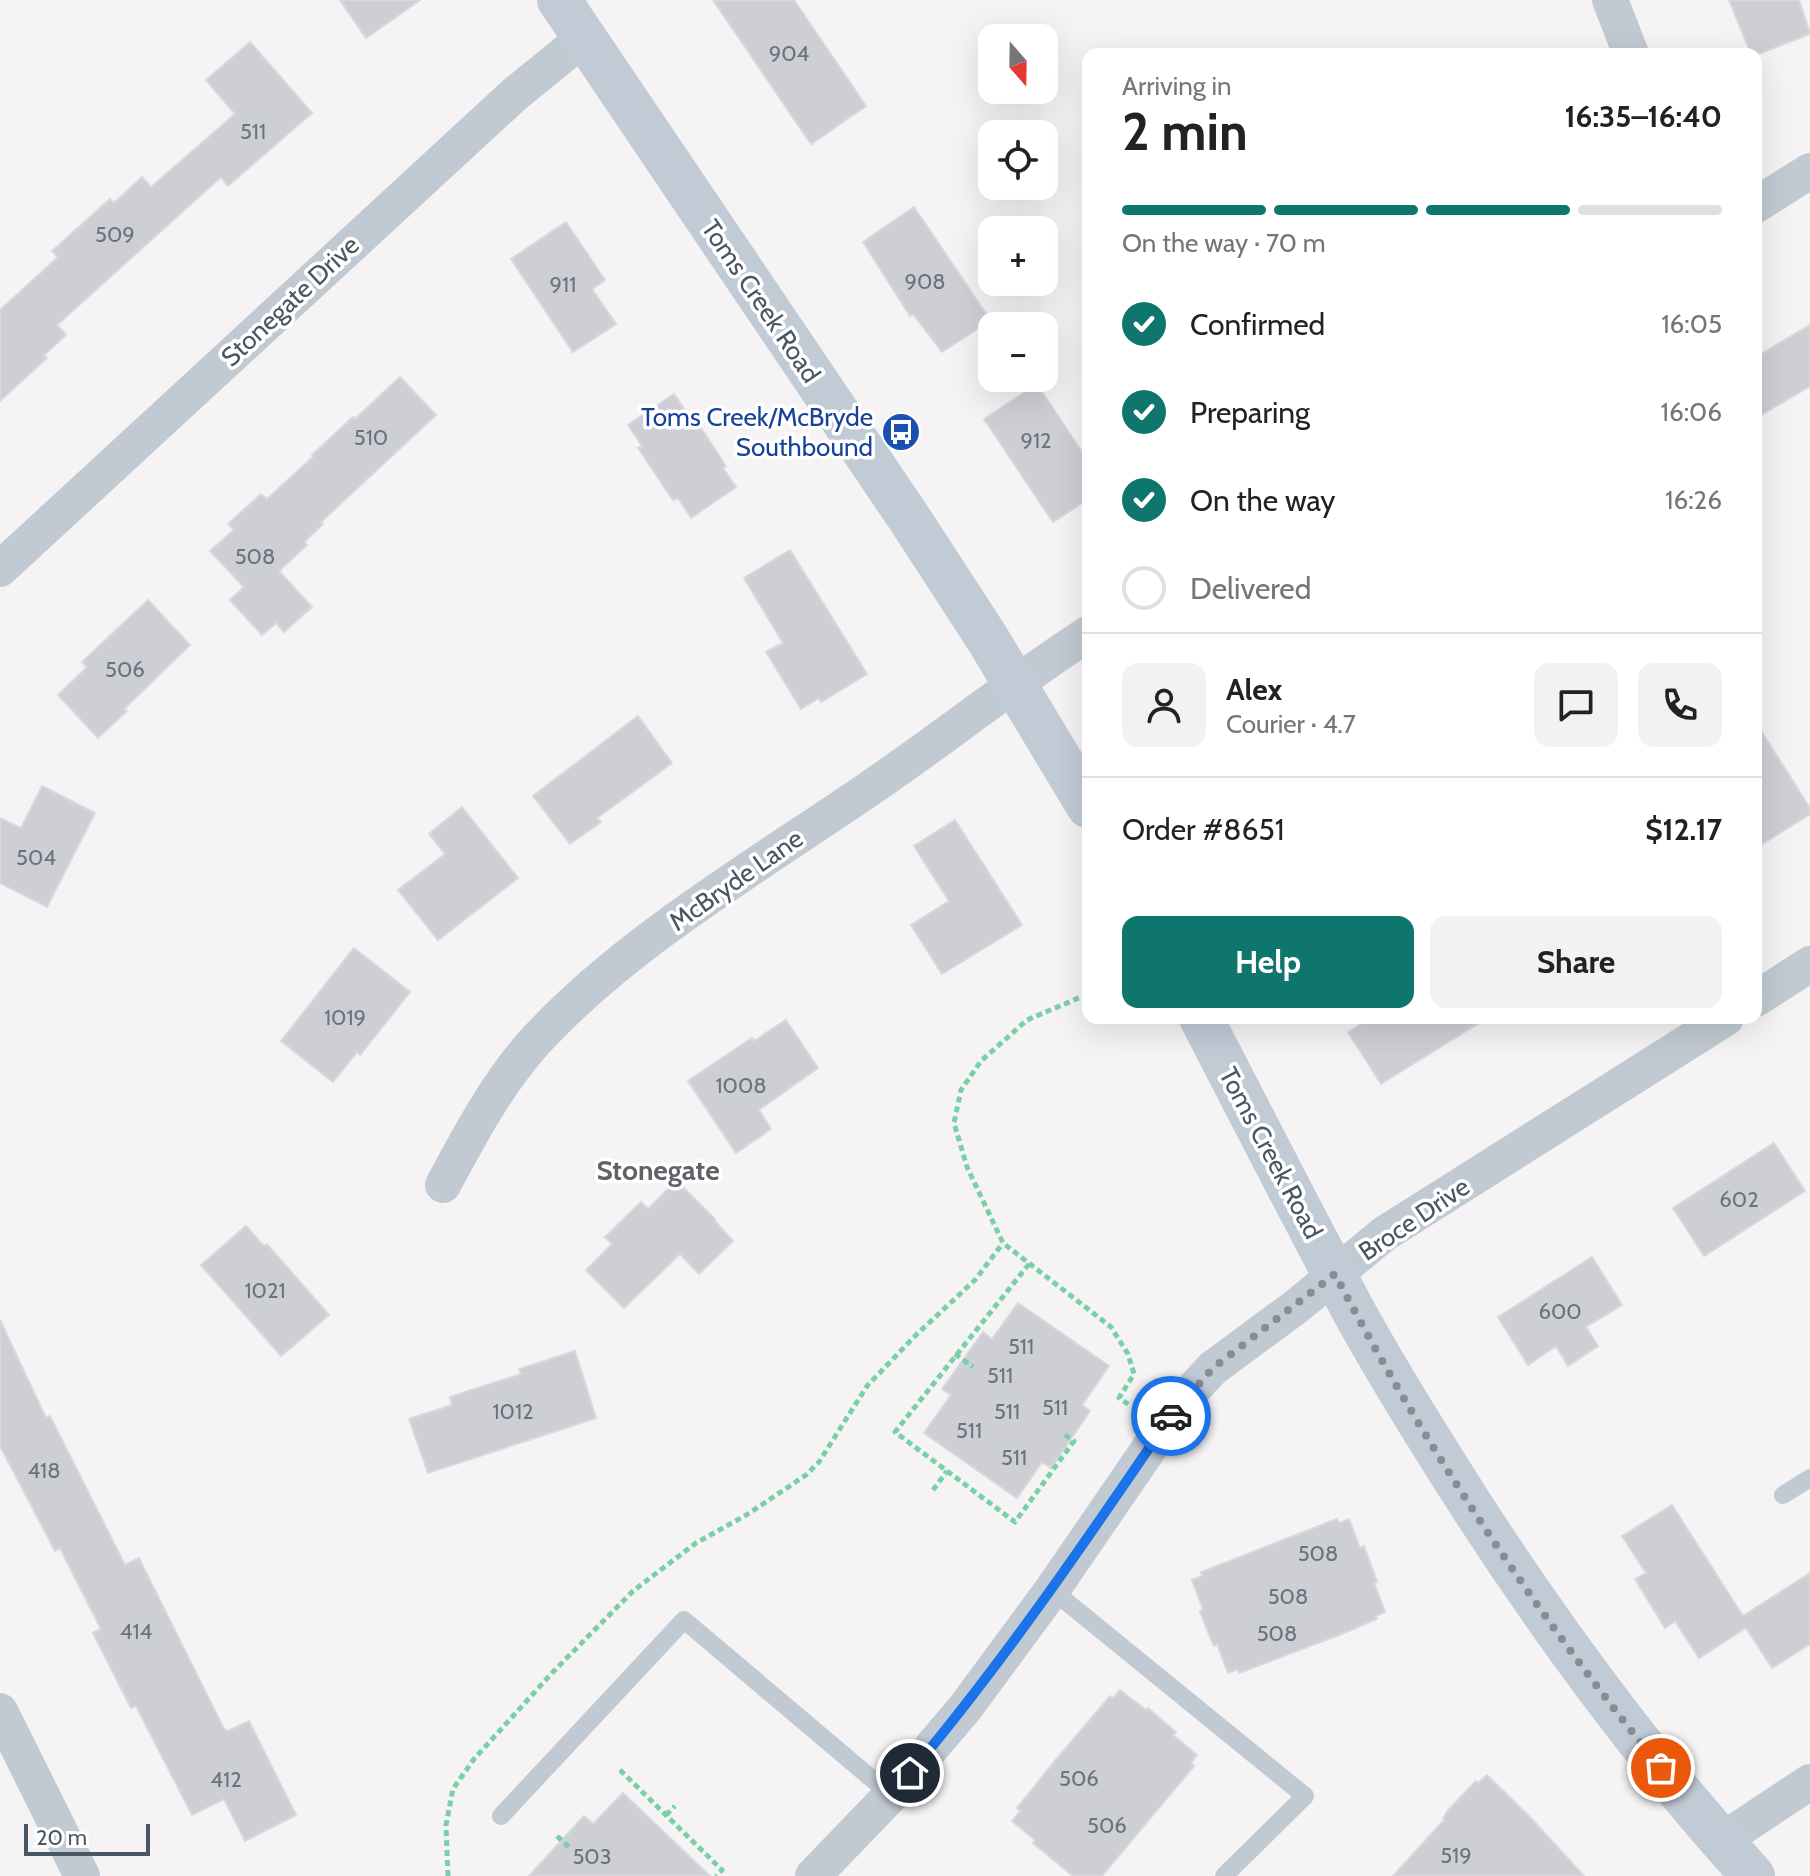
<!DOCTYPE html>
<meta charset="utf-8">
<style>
body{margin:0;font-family:Cabin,sans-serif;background:#f2f2f2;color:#222;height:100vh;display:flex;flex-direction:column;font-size:30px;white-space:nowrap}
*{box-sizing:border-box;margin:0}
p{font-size:26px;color:#767676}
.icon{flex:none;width:44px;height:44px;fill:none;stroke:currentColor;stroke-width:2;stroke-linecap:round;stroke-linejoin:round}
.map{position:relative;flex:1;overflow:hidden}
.details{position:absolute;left:1082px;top:48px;width:680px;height:976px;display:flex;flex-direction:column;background:#fff;border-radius:16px;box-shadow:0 8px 32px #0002}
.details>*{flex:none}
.needle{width:52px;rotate:160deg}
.buttons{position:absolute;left:978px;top:24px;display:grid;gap:16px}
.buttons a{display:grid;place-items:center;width:80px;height:80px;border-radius:16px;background:#fff;box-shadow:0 8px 32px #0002;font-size:40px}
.scale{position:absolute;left:24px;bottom:20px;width:126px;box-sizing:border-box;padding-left:8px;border:4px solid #4a5661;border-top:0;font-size:22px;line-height:28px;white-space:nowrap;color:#4a5661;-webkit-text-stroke:6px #fff;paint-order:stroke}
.pin{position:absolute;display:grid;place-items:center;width:68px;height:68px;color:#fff;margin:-34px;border:4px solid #fff;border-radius:50%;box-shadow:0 2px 8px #0007}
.courier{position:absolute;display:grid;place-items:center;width:80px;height:80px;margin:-40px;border:6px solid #1a73e8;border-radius:50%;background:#fff;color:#222;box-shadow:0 2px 10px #0007}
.headline em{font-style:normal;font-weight:800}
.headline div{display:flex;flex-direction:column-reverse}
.headline{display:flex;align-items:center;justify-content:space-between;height:136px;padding:0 40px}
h1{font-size:52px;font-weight:800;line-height:60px}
.bar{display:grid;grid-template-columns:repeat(4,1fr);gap:12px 8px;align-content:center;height:96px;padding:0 40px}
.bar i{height:10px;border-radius:6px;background:#e0e0e0}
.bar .on{background:#0f766e}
.bar p{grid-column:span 4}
.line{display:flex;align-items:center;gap:20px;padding:0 40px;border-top:2px solid #e0e0e0}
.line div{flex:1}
.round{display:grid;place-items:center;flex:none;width:84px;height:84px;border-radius:16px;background:#f2f2f2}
ol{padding:0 40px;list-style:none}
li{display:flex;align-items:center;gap:24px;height:88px}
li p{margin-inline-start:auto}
li .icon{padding:8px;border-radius:50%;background:#0f766e;color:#fff;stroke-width:4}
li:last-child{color:#767676}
li i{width:44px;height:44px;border:4px solid #e0e0e0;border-radius:50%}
.primary-button{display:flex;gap:16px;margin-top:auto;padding:16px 40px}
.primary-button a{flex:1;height:92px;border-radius:16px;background:#0f766e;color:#fff;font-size:32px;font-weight:800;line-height:92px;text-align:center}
.primary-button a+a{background:#f2f2f2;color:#222}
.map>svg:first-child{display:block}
.building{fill:#cdcfd5;stroke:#d7d9de;stroke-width:2}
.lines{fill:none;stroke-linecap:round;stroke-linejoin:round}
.path{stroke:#7ad0a6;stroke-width:5;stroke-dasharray:6 4;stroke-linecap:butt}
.lane{stroke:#c1cad2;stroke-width:18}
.street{stroke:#c1cad2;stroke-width:36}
.secondary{stroke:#c1cbd6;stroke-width:44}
.done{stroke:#868d94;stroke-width:8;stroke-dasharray:0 14.4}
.route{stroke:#1a73e8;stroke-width:10}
.labels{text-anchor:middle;stroke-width:7;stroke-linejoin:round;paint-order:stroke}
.number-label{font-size:22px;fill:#6b747e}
.street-label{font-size:26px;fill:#4a5661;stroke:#fff}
.transit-label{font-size:26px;fill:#164399;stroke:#fff;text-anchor:end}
.neighbourhood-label{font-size:28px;font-weight:bold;fill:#5f6368;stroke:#fff}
</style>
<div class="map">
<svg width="1810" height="1876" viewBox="0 0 1810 1876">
<rect width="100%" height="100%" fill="#f5f3f3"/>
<path class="building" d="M 340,0 L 420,0 L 366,38 Z
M 713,0 L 794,0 L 866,106 L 811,144 Z
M 1729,0 L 1799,0 L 1810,34 L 1756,55 L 1751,54 Z
M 250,42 L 312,113 L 228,186 L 221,177 L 57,325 L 66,335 L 44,355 L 47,358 L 0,401 L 0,310 L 58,257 L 52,251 L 110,199 L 114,203 L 142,177 L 151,187 L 235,114 L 206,80 Z
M 914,207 L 989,318 L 988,322 L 942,352 L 913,314 L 910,316 L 863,242 Z
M 566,222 L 605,280 L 592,289 L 616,324 L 573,352 L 511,259 Z
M 1810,325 L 1810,386 L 1756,418 L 1756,357 Z
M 400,377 L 436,415 L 321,522 L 323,524 L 304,542 L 307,545 L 279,571 L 312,607 L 284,632 L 276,623 L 262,635 L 230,600 L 244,587 L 210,551 L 234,530 L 228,524 L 261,494 L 267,499 L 313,457 L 312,455 L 353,417 L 355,419 Z
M 1037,384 L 1088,461 L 1088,499 L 1053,522 L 984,419 Z
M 674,394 L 690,417 L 692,414 L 726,466 L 723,468 L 736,487 L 691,518 L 678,498 L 673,500 L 638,448 L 642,446 L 628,425 Z
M 790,550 L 867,674 L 821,702 L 819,698 L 801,709 L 766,652 L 783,643 L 744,578 Z
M 148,600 L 190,645 L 124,709 L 127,711 L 98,738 L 58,695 L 87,667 L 82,662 Z
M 638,716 L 672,763 L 597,818 L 601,822 L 570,844 L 533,796 Z
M 1756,723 L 1810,808 L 1810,814 L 1756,848 Z
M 42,786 L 95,813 L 47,907 L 0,883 L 0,818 L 21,828 Z
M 462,807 L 518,878 L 438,940 L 398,890 L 445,854 L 429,834 Z
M 955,820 L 1022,925 L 942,974 L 911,925 L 949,901 L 914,846 Z
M 354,948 L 410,992 L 360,1055 L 357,1052 L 333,1082 L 281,1041 Z
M 1371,1018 L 1487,1018 L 1381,1084 L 1348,1032 Z
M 786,1020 L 818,1068 L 759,1110 L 771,1129 L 736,1153 L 688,1081 L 752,1038 L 754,1041 Z
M 1774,1143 L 1805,1191 L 1704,1256 L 1673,1208 Z
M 674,1183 L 678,1187 L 681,1185 L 715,1219 L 714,1220 L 733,1241 L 699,1274 L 680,1254 L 624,1308 L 586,1270 L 612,1244 L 605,1237 L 641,1202 L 648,1209 Z
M 246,1226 L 264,1246 L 267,1244 L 329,1315 L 281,1356 L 201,1265 Z
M 1592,1257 L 1622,1305 L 1586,1327 L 1598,1346 L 1568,1366 L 1556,1346 L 1528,1365 L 1498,1317 Z
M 1018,1303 L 1109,1366 L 1082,1405 L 1090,1411 L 1051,1468 L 1042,1462 L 1017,1498 L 924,1433 L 951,1395 L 942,1389 L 983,1332 L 992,1339 Z
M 0,1320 L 46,1418 L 50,1416 L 125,1565 L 139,1558 L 224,1729 L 228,1731 L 249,1721 L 296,1815 L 245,1841 L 224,1799 L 192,1815 L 136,1706 L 131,1708 L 93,1633 L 101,1629 L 60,1548 L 55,1551 L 0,1446 Z
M 575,1351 L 596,1418 L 428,1473 L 409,1419 L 452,1405 L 450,1397 L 521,1374 L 519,1369 Z
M 1672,1505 L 1743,1616 L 1810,1573 L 1810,1644 L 1772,1668 L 1746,1628 L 1699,1658 L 1675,1621 L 1665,1628 L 1635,1579 L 1646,1573 L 1622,1536 Z
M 1337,1519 L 1339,1523 L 1349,1519 L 1360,1548 L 1364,1546 L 1377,1582 L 1374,1583 L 1385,1612 L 1376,1616 L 1377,1619 L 1339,1635 L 1239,1673 L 1237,1669 L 1228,1673 L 1217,1644 L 1214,1646 L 1207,1630 L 1200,1611 L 1203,1609 L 1192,1580 L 1202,1576 L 1201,1572 Z
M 1120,1690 L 1146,1710 L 1148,1708 L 1176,1732 L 1173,1735 L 1197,1755 L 1191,1763 L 1194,1766 L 1102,1876 L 1073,1876 L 1033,1843 L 1035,1840 L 1012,1821 L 1020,1811 L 1017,1808 L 1054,1762 L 1110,1696 L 1113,1698 Z
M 1487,1775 L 1531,1818 L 1584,1876 L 1393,1876 L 1444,1820 L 1443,1819 L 1448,1810 L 1476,1781 L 1478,1783 Z
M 623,1793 L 710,1876 L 529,1876 L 584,1816 L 593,1824 Z"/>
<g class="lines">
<path class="path" d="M 1088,994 L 1027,1020 L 981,1061 L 961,1090 L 954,1123 L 967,1167 L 1003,1243 L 1111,1327 L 1128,1354 L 1134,1374 L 1119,1398 L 1131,1406
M 1029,1264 L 895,1432 L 1015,1522 L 1074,1441 L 1062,1433
M 955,1354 L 973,1367
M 933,1490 L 947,1471
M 620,1770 L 722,1870 L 716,1876
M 666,1815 L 675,1806
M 557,1836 L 569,1847
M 448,1876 L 446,1825 L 453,1789 L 474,1759 L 552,1673 L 633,1591 L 696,1543 L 748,1514 L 806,1475 L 819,1462 L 867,1386 L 916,1335 L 975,1280 L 1003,1243"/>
<path class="lane" d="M 1783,1495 L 1810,1478
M 1052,1590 L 1305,1796 L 1224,1876
M 501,1816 L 684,1620 L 891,1795"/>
<path class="street" d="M 1610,0 L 1631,54
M 1756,205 L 1810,171
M 0,569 L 515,94 L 584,38
M 1756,999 L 1810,964
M 443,1185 C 469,1137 494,1089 530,1047 C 619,947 755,867 866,791 C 941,740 1012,683 1088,634
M 0,1711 L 82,1876
M 1721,1841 L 1810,1782
M 813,1876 L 891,1795 L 965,1708 L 1052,1590 L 1181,1402 L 1213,1368 L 1297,1306 L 1384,1234 L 1726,1018"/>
<path class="secondary" d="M 559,0 L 911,521 L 987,638 L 1088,806
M 1201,1018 C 1253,1118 1304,1219 1358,1319 C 1393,1382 1432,1444 1471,1505 C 1555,1635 1648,1761 1753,1876"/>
</g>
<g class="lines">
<path class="done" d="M 1171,1416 L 1213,1368 L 1335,1274 C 1426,1449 1537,1615 1661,1768"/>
<path class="route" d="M 910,1773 C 1005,1660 1088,1538 1171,1416"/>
</g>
<defs>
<g id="bus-disc" transform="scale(2)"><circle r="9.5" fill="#1a4fb4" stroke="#fff"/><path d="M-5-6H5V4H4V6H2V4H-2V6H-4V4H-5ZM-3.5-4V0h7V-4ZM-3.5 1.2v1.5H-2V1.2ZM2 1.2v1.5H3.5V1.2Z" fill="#fff"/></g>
</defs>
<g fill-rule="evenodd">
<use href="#bus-disc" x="901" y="432"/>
</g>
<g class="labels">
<g class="number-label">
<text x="789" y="61">904</text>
<text x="253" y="139">511</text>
<text x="115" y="242">509</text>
<text x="925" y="289">908</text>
<text x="563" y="292">911</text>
<text x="371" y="445">510</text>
<text x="1036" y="448">912</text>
<text x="255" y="564">508</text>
<text x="125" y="677">506</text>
<text x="36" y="865">504</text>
<text x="345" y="1025">1019</text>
<text x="741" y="1093">1008</text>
<text x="1739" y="1207">602</text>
<text x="265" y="1298">1021</text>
<text x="1560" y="1319">600</text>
<text x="1021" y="1354">511</text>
<text x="1000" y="1383">511</text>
<text x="1055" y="1415">511</text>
<text x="513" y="1419">1012</text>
<text x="1007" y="1419">511</text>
<text x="969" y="1438">511</text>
<text x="1014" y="1465">511</text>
<text x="44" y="1478">418</text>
<text x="1318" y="1561">508</text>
<text x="1288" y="1604">508</text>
<text x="136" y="1639">414</text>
<text x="1277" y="1641">508</text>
<text x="1079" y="1786">506</text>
<text x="226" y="1787">412</text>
<text x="1107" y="1833">506</text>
<text x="1456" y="1863">519</text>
<text x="592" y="1864">503</text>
</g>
<g class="street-label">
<text transform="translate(290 301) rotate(-43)" y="9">Stonegate Drive</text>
<text transform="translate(761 301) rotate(56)" y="9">Toms Creek Road</text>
<text transform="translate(736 880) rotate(-35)" y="9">McBryde Lane</text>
<text transform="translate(1271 1153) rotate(62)" y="9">Toms Creek Road</text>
<text transform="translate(1414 1219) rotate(-34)" y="9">Broce Drive</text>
</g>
<g class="transit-label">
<text x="873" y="426">Toms Creek/McBryde<tspan x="873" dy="30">Southbound</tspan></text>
</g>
<g class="neighbourhood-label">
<text x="658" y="1180">Stonegate</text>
</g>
</g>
</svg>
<div class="buttons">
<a><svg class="needle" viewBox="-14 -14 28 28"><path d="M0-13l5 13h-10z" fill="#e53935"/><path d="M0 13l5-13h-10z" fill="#767676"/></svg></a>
<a><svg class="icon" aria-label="locate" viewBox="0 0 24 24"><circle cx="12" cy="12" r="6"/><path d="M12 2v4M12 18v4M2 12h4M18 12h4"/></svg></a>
<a>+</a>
<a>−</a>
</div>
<div class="scale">20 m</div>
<div class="pin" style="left:1661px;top:1768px;background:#ea580c"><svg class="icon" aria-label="bag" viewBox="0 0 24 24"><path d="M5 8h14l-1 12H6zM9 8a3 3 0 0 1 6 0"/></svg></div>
<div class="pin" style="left:910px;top:1773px;background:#1f2937"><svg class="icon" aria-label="home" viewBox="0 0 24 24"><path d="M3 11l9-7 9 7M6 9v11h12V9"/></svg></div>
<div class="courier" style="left:1171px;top:1416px"><svg class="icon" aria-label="car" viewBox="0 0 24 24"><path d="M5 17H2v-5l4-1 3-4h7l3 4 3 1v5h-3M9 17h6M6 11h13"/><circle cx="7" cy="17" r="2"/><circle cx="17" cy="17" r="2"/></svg></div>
<section class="details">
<div class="headline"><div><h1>2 min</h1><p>Arriving in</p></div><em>16:35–16:40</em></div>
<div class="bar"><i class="on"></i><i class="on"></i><i class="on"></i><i></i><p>On the way · 70 m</p></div>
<ol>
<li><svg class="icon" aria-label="check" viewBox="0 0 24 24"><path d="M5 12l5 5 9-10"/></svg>Confirmed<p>16:05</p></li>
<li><svg class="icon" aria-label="check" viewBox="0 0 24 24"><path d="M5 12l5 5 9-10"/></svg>Preparing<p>16:06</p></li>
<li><svg class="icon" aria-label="check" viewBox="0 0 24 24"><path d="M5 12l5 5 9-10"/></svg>On the way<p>16:26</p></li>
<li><i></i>Delivered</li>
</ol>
<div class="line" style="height:144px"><a class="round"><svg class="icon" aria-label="person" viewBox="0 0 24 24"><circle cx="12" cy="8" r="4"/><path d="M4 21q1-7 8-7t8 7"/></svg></a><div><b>Alex</b><p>Courier · 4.7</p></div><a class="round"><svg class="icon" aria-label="chat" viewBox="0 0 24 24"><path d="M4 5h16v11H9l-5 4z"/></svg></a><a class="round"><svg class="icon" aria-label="phone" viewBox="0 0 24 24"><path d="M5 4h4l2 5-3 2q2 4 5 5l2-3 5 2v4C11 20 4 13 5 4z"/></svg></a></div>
<div class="line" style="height:104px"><div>Order #8651</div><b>$12.17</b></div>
<div class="primary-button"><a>Help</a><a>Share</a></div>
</section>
</div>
